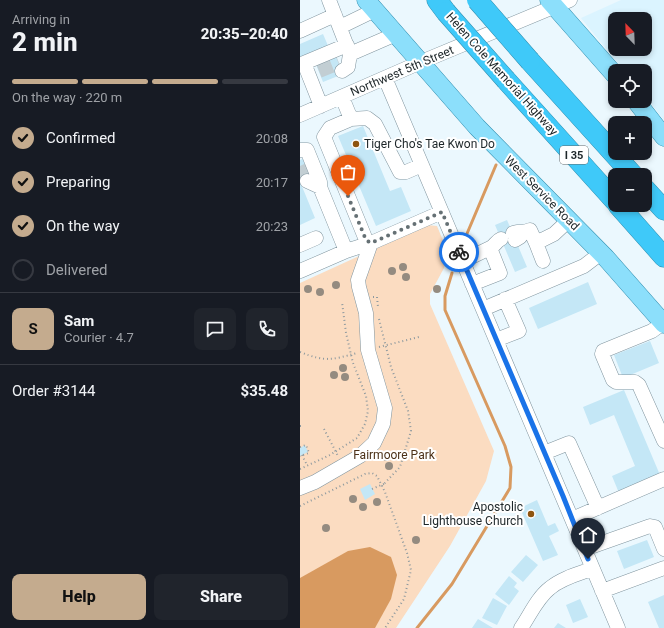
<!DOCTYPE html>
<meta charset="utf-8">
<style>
body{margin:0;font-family:Roboto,sans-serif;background:#20242c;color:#f1f3f6;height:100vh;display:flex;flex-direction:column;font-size:15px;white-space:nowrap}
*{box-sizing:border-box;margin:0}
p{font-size:13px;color:#9ea1a6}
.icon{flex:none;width:22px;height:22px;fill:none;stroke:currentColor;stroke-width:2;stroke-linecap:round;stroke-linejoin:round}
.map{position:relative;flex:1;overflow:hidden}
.sheet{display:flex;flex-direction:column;background:#171b24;width:300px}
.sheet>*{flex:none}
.needle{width:26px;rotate:337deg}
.fabs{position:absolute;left:308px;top:12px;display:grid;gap:8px}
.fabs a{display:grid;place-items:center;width:44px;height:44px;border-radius:8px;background:#171b24;box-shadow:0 2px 6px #0003;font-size:20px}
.pin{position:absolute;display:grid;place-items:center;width:34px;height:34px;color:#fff;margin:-41px -17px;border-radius:50% 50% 50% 0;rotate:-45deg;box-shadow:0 0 4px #0007}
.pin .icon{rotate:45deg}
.courier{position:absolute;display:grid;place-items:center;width:40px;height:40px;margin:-20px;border:3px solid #1a73e8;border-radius:50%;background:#fff;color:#222;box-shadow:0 1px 5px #0007}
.overview em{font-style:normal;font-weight:800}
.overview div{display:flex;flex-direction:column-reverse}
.overview{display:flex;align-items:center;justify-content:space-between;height:68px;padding:0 12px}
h1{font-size:26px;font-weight:800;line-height:30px}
.bar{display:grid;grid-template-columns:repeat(4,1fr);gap:6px 4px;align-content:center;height:48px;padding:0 12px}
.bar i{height:5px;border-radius:3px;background:#363941}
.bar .current{background:#c4ab8e}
.bar p{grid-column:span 4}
.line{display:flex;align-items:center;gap:10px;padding:0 12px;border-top:1px solid #363941}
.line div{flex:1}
.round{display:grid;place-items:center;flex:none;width:42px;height:42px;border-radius:8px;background:#20242c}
ol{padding:0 12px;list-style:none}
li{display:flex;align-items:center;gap:12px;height:44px}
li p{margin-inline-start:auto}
li .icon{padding:4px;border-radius:50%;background:#c4ab8e;color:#111;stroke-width:4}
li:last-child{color:#9ea1a6}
li i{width:22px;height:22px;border:2px solid #363941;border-radius:50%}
.button{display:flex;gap:8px;margin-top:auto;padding:8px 12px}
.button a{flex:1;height:46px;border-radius:8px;background:#c4ab8e;color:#111;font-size:16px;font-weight:800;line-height:46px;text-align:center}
.button a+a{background:#20242c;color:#f1f3f6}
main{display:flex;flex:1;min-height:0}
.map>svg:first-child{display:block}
.built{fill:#dbf4ff;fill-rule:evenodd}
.green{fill:#fbdcc1}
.water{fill:#d89a60}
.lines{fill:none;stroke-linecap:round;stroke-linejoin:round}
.stream{stroke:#d89a60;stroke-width:3}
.building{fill:#c4e7f6}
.minor-tunnel{stroke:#c2ced3;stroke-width:14;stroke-dasharray:14 7;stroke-linecap:butt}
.minor-casing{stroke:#81959f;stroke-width:15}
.major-casing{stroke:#3390b0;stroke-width:19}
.highway-casing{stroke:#3390b0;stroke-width:21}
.path{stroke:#8f9a9f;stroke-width:2;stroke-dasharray:1 3;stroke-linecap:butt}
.minor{stroke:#fff;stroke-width:14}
.major{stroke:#8cdffb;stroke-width:18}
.highway{stroke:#3fc9f9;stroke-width:20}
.highway-bridge-casing{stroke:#3390b0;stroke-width:21;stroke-linecap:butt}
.highway-bridge{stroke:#3fc9f9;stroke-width:20}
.tree{fill:#948b80}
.done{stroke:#657074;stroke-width:4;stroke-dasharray:0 7.2}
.route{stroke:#1a73e8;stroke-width:5}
.poi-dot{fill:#8e540f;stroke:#fff;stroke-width:1.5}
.labels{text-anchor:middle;stroke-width:4;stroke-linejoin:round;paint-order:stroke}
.shield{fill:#fff;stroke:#616769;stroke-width:1}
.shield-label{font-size:11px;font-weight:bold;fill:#1d2629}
.street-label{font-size:12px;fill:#1d2629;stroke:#fff}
.poi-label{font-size:12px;fill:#1d2629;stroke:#fff;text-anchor:start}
.park-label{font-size:12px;fill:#4c3118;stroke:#fff}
</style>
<main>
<section class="sheet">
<div class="overview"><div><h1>2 min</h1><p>Arriving in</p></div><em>20:35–20:40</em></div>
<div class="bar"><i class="current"></i><i class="current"></i><i class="current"></i><i></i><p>On the way · 220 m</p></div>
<ol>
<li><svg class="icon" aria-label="check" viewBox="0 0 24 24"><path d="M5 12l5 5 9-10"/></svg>Confirmed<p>20:08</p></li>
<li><svg class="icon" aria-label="check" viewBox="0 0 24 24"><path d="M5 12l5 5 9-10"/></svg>Preparing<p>20:17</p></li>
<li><svg class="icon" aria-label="check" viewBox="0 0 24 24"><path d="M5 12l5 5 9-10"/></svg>On the way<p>20:23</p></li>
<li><i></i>Delivered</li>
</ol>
<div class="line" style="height:72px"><b class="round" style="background:#c4ab8e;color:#111">S</b><div><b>Sam</b><p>Courier · 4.7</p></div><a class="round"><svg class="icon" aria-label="chat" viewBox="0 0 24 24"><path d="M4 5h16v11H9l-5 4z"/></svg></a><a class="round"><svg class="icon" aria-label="phone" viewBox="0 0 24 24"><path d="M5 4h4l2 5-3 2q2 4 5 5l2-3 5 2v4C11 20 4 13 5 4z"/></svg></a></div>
<div class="line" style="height:52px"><div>Order #3144</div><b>$35.48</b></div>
<div class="button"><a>Help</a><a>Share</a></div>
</section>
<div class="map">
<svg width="364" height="628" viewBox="0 0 364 628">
<rect width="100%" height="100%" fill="#ebf8fe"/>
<path class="built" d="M 321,0 L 364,0 L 364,120 L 345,96 L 345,71 L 324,71 L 281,18 ZM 315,19 L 345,19 L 345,49 L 315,49 Z"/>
<path class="green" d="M 127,225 L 137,226 L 147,250 L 144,268 L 130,294 L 130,304 L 194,451 L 186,481 L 150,546 L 96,628 L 0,628 L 0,283 Z"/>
<path class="water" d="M 70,547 L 91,557 L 97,575 L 91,599 L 75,628 L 0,628 L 0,578 L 48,551 Z"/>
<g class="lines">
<path class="stream" d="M 166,236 L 196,165
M 117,628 L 152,584 L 210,488 L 211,467 L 205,446 L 145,310 L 145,296 L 152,273"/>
</g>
<path class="building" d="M 23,34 L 29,48 L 1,59 L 0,56 L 0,44 Z
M 35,54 L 43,74 L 23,82 L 15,62 Z
M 63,126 L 90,191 L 101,187 L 111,211 L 76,226 L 38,136 Z
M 7,157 L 15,178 L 1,184 L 15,218 L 0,225 L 0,160 Z
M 207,220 L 227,267 L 215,272 L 195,225 Z
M 288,282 L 297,304 L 238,329 L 229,308 Z
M 350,341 L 359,363 L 323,378 L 314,355 Z
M 324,390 L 360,475 L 319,493 L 312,476 L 335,466 L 314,415 L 290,425 L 283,407 Z
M 5,445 L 8,452 L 0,456 L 0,448 Z
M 70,484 L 75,494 L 65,500 L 60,489 Z
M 237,500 L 248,526 L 255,523 L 259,531 L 249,536 L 258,555 L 243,561 L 220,508 Z
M 347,540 L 354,557 L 324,569 L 317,551 Z
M 226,555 L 238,565 L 223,582 L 211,572 Z
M 209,576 L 217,583 L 214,587 L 219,591 L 209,605 L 195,594 Z
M 364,595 L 364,628 L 359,628 L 348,602 Z
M 193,598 L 207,606 L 197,625 L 182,618 Z
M 280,599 L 288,617 L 273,623 L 266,605 Z
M 178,619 L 193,628 L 172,628 Z
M 258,623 L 266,628 L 254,628 Z"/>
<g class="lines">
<path class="minor-tunnel" d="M 19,71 L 39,63
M 0,166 L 7,181"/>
<g class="minor-casing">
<path id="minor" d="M 29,0 L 50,54 L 96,34
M 40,27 L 75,10
M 0,31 L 35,15
M 42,71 L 48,67 L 50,54
M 85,78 L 318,628
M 42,97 L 51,119 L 30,128 L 24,137 L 66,240 L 71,243 L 142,212
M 21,106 L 4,63 L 47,45
M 0,115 L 121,62 L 270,0
M 51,119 L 67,118 L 75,124 L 100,172 L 106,172 L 122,165
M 0,150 L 7,150 L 20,182 L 20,187 L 46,251
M 7,181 L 20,187
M 224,232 L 230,230 L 236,243 L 254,234 L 269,220
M 213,233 L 217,232 L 224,232 L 220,237 L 215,240
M 236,243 L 243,261
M 0,245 L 16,238
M 190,248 C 195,246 196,241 201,239
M 163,261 L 190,248 L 200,273 L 172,284
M 0,271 L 46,251 L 71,243 L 58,280 L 59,287 L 66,313 L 68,350 L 85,408 L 83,424 L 74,443 L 60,456 L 15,482 L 0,488
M 183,309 L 284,266 L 301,253
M 363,323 L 352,331 L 303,351 L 302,354 L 313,380 L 316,382 L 335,382 L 339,385 L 364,441
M 196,340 L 219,331 L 205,299
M 244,453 L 269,443 L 298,508
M 272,519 L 364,479
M 285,549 L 350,526 L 355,527 L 364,549
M 302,591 L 364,568
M 221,628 C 230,615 237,598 250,588 C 262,578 278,574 292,569"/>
</g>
<g class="major-casing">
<path id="major" d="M 66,0 L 177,127 L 306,258 L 364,324
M 249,0 L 315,75
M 336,101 L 364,137"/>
</g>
<g class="highway-casing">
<path id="highway" d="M 137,0 L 146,12
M 230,61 L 333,175
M 206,80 L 315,201
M 345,189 L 364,210
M 318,205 L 364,257"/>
</g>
<path class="path" d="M 73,297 L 77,297 L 78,307
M 79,319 L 91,367 L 108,411 L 111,431 L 100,467 L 82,486
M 79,347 L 119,337
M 0,352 C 25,362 32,360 57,353
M 0,426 L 1,426
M 24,429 L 38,456
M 0,447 L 6,445 L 9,453 L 0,456
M 2,455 L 7,465
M 0,469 L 30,455 L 57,438 L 65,424 L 68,411 L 66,396 L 53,363 L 46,333 L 42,302
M 72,489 L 86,483
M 0,506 L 65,474 L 72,473 L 77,476 L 85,492 L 107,553 L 111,570 L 104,599 L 85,628"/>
<use href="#minor" class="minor"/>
<use href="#major" class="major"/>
<use href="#highway" class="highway"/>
<g class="highway-bridge-casing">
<path id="highway-bridge" d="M 177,0 L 230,61
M 146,12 L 206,80"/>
</g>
<use href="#highway-bridge" class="highway-bridge"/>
</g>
<g class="tree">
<circle cx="103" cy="267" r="4"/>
<circle cx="92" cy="271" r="4"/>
<circle cx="106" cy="277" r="4"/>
<circle cx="36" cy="285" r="4"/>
<circle cx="8" cy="289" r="4"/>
<circle cx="137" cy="289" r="4"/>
<circle cx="20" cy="292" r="4"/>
<circle cx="43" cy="368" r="4"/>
<circle cx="34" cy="375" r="4"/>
<circle cx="45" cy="377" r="4"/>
<circle cx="86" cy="457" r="4"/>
<circle cx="89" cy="466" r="4"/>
<circle cx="53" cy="499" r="4"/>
<circle cx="77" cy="502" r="4"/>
<circle cx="63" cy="507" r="4"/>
<circle cx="26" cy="528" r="4"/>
<circle cx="116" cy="540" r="4"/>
</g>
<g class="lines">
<path class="done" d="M 48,196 L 66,240 L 71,243 L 142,212 L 159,252"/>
<path class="route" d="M 159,252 L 263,496 L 288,559"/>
</g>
<g class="poi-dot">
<circle cx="56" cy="144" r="4"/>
<circle cx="231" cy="514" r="4"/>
</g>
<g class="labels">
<rect class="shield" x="260" y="146" width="28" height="18" rx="3"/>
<g class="shield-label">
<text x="274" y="159">I 35</text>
</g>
<g class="street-label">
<text transform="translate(102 71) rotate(-23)" y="4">Northwest 5th Street</text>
<text transform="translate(202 74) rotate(48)" y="4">Helen Cole Memorial Highway</text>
<text transform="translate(242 193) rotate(45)" y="4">West Service Road</text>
</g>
<g class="poi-label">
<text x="64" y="148">Tiger Cho's Tae Kwon Do</text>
<text x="223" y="511" text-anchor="end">Apostolic<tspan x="223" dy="14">Lighthouse Church</tspan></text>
</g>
<g class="park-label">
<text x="94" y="459">Fairmoore Park</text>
</g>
</g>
</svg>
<div class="fabs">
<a><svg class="needle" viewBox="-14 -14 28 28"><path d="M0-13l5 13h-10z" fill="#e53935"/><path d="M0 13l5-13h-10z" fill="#9ea1a6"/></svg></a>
<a><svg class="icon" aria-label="locate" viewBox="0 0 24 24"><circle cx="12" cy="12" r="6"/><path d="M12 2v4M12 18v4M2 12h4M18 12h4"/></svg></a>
<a>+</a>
<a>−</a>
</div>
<div class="pin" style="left:48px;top:196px;background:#ea580c"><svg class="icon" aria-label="bag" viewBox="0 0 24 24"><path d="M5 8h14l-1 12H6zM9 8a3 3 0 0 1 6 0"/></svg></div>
<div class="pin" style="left:288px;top:559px;background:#1f2937"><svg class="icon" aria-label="home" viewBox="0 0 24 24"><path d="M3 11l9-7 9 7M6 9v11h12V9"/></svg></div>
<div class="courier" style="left:159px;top:252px"><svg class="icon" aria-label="bike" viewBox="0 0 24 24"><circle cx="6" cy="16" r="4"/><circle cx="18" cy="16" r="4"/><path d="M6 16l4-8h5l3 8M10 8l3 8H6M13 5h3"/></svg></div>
</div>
</main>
